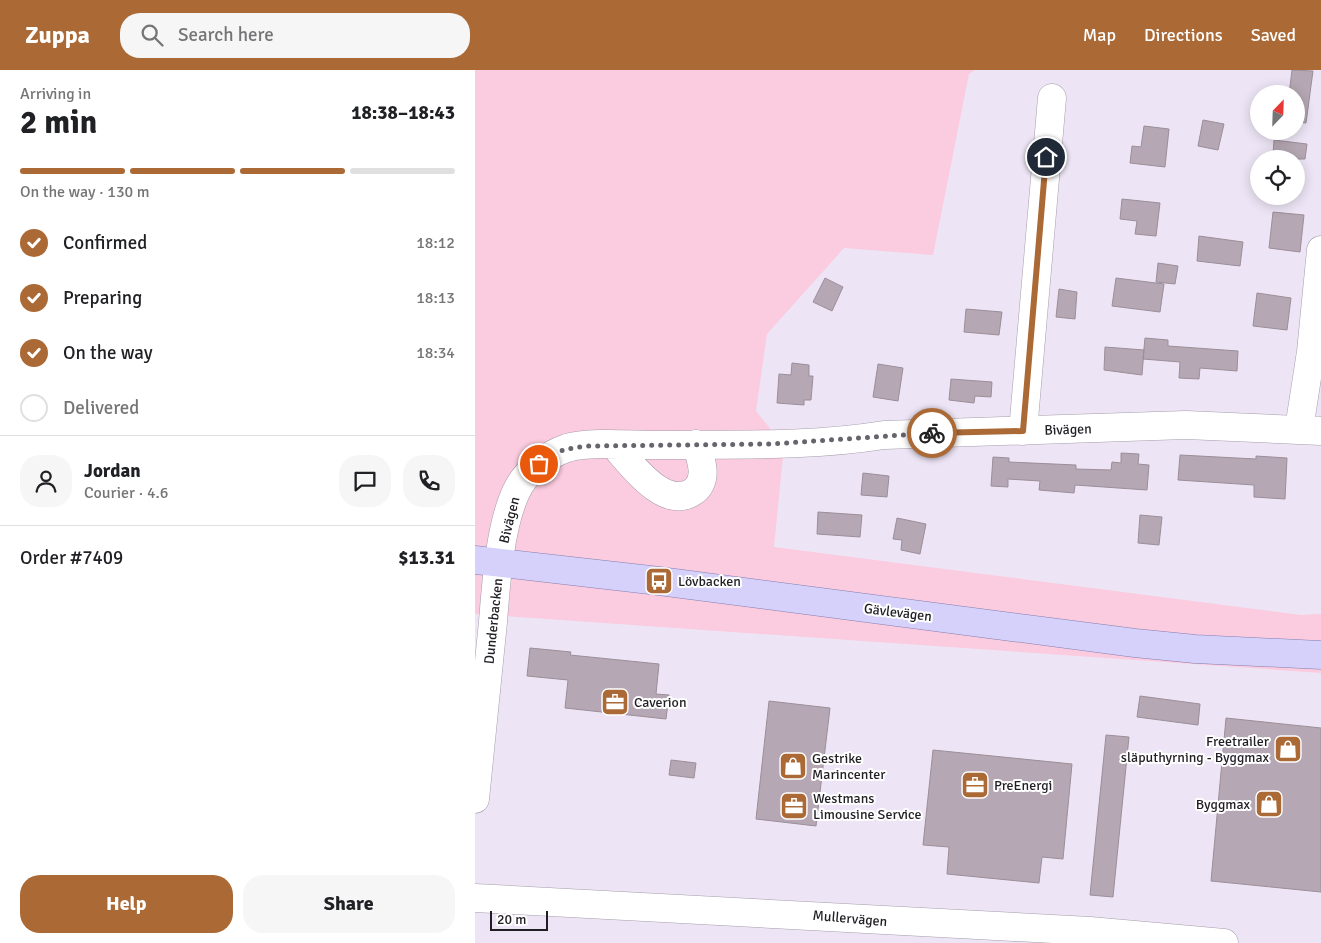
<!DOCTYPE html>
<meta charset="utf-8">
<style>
body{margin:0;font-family:Signika,sans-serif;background:#f6f6f6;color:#202124;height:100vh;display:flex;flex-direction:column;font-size:19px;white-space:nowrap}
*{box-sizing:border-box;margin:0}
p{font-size:16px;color:#757577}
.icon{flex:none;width:28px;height:28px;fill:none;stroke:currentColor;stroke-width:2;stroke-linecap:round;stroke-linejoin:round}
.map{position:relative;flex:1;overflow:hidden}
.side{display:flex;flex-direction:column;background:#fff;width:475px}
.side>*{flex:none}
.needle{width:32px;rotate:23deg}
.controls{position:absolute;left:775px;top:15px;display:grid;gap:10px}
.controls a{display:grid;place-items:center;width:55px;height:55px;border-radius:50%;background:#fff;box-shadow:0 2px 12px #0003;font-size:25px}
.scale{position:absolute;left:15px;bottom:12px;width:58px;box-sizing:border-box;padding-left:5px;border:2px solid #211e24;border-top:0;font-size:14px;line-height:18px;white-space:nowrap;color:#211e24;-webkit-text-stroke:4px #fff;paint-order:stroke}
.pin{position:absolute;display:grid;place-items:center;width:42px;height:42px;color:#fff;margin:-21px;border:2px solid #fff;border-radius:50%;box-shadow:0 1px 5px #0007}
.courier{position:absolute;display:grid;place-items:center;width:50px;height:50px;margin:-25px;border:4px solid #ab6935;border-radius:50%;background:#fff;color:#222;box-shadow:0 1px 6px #0007}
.overview em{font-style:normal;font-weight:800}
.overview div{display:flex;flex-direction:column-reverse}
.overview{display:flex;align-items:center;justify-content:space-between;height:85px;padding:0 20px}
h1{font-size:32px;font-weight:800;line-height:38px}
.bar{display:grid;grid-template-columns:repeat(4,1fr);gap:8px 5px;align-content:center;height:60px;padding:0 20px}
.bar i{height:6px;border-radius:4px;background:#e0e0e0}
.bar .selected{background:#ab6935}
.bar p{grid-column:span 4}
.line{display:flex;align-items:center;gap:12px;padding:0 20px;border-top:1px solid #e0e0e0}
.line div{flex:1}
.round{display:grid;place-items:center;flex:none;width:52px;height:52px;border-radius:20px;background:#f6f6f6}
ol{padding:0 20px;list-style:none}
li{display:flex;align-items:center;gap:15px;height:55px}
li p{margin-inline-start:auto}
li .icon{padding:5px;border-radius:50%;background:#ab6935;color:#fff;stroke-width:4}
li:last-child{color:#757577}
li i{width:28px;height:28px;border:2px solid #e0e0e0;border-radius:50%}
.primary-button{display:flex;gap:10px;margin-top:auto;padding:10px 20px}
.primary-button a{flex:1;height:58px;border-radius:20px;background:#ab6935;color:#fff;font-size:20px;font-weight:800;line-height:58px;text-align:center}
.primary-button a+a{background:#f6f6f6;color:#202124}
header{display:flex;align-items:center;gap:30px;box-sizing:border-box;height:70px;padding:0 25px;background:#ab6935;color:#fff}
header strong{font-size:24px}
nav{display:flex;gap:28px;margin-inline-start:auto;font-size:18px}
.search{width:350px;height:45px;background:#f6f6f6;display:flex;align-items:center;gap:12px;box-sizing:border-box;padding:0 18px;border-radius:20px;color:#757577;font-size:19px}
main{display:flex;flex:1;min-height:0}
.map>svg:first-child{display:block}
.green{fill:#fbcbdf}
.building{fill:#b5a7b3;stroke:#9c8e99}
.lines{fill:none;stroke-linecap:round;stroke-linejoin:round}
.minor-casing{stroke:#a59dab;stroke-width:29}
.major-casing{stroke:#847eae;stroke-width:29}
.minor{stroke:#fff;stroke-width:28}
.major{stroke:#d5d1fb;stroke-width:28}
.done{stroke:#68646d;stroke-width:5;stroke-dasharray:0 9}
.route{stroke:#ab6935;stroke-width:6}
.labels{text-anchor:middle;stroke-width:4;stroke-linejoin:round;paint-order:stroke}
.street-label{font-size:14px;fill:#211e24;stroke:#fff}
.poi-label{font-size:14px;fill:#211e24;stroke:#fff;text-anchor:start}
</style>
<header>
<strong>Zuppa</strong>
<div class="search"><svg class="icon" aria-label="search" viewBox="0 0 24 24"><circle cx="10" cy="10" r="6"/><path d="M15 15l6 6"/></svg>Search here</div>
<nav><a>Map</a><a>Directions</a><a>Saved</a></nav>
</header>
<main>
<section class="side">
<div class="overview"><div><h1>2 min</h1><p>Arriving in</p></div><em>18:38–18:43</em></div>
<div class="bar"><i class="selected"></i><i class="selected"></i><i class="selected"></i><i></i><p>On the way · 130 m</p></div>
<ol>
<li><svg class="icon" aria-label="check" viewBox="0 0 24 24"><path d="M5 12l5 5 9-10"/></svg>Confirmed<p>18:12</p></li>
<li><svg class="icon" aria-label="check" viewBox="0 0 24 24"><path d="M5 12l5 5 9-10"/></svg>Preparing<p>18:13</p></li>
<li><svg class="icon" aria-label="check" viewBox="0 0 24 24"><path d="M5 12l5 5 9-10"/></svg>On the way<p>18:34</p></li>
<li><i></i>Delivered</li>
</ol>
<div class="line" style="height:90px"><a class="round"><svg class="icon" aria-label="person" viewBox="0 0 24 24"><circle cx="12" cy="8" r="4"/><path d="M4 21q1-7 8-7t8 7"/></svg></a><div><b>Jordan</b><p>Courier · 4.6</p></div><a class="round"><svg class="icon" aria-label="chat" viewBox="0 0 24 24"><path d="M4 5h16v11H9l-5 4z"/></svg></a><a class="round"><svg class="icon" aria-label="phone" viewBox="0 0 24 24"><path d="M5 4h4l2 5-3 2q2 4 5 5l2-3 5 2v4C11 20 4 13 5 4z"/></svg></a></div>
<div class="line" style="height:65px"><div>Order #7409</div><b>$13.31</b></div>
<div class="primary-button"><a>Help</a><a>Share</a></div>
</section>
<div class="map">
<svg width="846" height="873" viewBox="0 0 846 873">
<rect width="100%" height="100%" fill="#ede5f5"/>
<path class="green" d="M 0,0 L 499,0 L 494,4 L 458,185 L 369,178 L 292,264 L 281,341 L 309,376 L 299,477 L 826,545 L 846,544 L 846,603 L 0,544 Z"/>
<path class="building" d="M 817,0 L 838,1 L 831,53 L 821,52 L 821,24 L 814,24 Z
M 728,50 L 749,54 L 743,80 L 723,76 Z
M 669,56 L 694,59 L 690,97 L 655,93 L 657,76 L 666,77 Z
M 799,70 L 832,74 L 830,89 L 806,89 L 806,85 L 798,84 Z
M 647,129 L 685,133 L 681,166 L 660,164 L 662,151 L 645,149 Z
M 798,142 L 829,145 L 825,182 L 794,178 Z
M 724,166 L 768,172 L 765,196 L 722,191 Z
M 683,193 L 703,196 L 700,214 L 681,212 Z
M 350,208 L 368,217 L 357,241 L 338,232 Z
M 641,208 L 689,214 L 685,242 L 637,236 Z
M 584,219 L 602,222 L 600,249 L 581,247 Z
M 782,223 L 816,228 L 812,260 L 778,256 Z
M 491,239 L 527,242 L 524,265 L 489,262 Z
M 670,268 L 693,270 L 693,276 L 763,281 L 762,301 L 725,298 L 724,309 L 704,308 L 705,292 L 668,289 Z
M 630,277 L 669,280 L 667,305 L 629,300 Z
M 317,293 L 334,295 L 334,306 L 338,306 L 336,330 L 329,330 L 329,335 L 302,333 L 304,304 L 316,305 Z
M 403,294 L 428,298 L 423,331 L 398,327 Z
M 476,309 L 517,312 L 516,327 L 500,326 L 499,333 L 474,330 Z
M 646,383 L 664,384 L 663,394 L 674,395 L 672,420 L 600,415 L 599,423 L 564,420 L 565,411 L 533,409 L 533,417 L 516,416 L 518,387 L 534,388 L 534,392 L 601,395 L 601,399 L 636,400 L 637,392 L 646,393 Z
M 705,385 L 781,389 L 781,386 L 812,388 L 810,429 L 779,427 L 779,415 L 703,410 Z
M 388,403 L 414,406 L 412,427 L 386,425 Z
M 343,442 L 387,445 L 385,467 L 342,464 Z
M 665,445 L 687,447 L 684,475 L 663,473 Z
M 422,448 L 451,454 L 445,484 L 426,480 L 427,470 L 418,469 Z
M 55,578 L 96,582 L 95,585 L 184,594 L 181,624 L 194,625 L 191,649 L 90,638 L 93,610 L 52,606 Z
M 665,626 L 725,634 L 723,655 L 662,647 Z
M 294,631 L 355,638 L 341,756 L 281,749 Z
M 751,648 L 846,658 L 846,822 L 736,811 Z
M 631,665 L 654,667 L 638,827 L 615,825 Z
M 458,680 L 597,694 L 588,789 L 567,787 L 564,813 L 472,804 L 474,777 L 448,775 Z
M 196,690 L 221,693 L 219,708 L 194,705 Z"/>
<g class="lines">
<g class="minor-casing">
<path id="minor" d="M 824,359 L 836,282 L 846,180
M 548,361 L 577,28
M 139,375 C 156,394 190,442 219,421 C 234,409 226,389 221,374
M 0,729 C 6,670 12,611 18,552 C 21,513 25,456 41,422 C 50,402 71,385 92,378 C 115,371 157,375 182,375 C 258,374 334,377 409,365 L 711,355 L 846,361
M 0,828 L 615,861 L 749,873"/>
</g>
<g class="major-casing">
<path id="major" d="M 0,490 L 184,511 L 660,573 L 720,579 L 846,585"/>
</g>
<use href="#minor" class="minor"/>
<use href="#major" class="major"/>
</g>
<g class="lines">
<path class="done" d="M 64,394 C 77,381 94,378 112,376 L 296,374 L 457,363"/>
<path class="route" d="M 457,363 L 548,361 L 571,87"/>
</g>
<defs>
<g id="bus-square" transform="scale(1.4375)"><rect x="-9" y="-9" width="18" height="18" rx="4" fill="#ab6935" stroke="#fff"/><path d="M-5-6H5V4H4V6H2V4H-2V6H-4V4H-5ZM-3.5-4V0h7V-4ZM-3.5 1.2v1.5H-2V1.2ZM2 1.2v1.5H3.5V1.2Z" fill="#fff"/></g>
<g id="office-square" transform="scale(1.4375)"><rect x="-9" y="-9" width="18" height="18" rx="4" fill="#ab6935" stroke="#fff"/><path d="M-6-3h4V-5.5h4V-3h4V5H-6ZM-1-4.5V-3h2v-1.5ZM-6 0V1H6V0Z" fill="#fff"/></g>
<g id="shop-square" transform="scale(1.4375)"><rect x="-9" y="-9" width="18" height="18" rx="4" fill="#ab6935" stroke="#fff"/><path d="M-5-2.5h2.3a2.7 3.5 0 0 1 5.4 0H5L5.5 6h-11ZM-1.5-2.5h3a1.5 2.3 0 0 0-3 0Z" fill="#fff"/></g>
</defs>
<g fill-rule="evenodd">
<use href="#bus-square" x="184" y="511"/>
<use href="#office-square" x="140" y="632"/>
<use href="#shop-square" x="813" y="679"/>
<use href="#shop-square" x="318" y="696"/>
<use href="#office-square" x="500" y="715"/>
<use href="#shop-square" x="794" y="734"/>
<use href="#office-square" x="319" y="736"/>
</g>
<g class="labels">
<g class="street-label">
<text transform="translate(593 359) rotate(-2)" y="5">Bivägen</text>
<text transform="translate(34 450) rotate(-76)" y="5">Bivägen</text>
<text transform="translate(423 542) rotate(7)" y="5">Gävlevägen</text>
<text transform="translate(18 551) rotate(-84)" y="5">Dunderbacken</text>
<text transform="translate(375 848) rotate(5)" y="5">Mullervägen</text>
</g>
<g class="poi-label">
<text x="203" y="516">Lövbacken</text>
<text x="159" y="637">Caverion</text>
<text x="794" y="676" text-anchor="end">Freetrailer<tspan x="794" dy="16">släputhyrning - Byggmax</tspan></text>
<text x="337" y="693">Gestrike<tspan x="337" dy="16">Marincenter</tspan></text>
<text x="519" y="720">PreEnergi</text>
<text x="338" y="733">Westmans<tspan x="338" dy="16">Limousine Service</tspan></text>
<text x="775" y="739" text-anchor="end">Byggmax</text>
</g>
</g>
</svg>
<div class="controls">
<a><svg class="needle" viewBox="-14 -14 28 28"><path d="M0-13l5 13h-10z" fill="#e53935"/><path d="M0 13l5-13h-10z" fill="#757577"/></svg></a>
<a><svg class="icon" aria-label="locate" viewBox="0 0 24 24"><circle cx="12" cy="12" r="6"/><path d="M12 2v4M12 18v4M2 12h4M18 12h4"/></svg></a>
</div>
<div class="scale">20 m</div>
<div class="pin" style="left:64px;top:394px;background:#ea580c"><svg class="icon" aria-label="bag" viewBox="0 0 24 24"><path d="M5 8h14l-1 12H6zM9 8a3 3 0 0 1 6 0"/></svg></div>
<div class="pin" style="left:571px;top:87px;background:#1f2937"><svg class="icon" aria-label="home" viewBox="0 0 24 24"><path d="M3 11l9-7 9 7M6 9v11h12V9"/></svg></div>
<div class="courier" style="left:457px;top:363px"><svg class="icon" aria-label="bike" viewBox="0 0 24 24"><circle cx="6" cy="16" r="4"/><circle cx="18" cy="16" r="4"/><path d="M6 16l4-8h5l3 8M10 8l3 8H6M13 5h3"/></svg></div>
</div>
</main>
